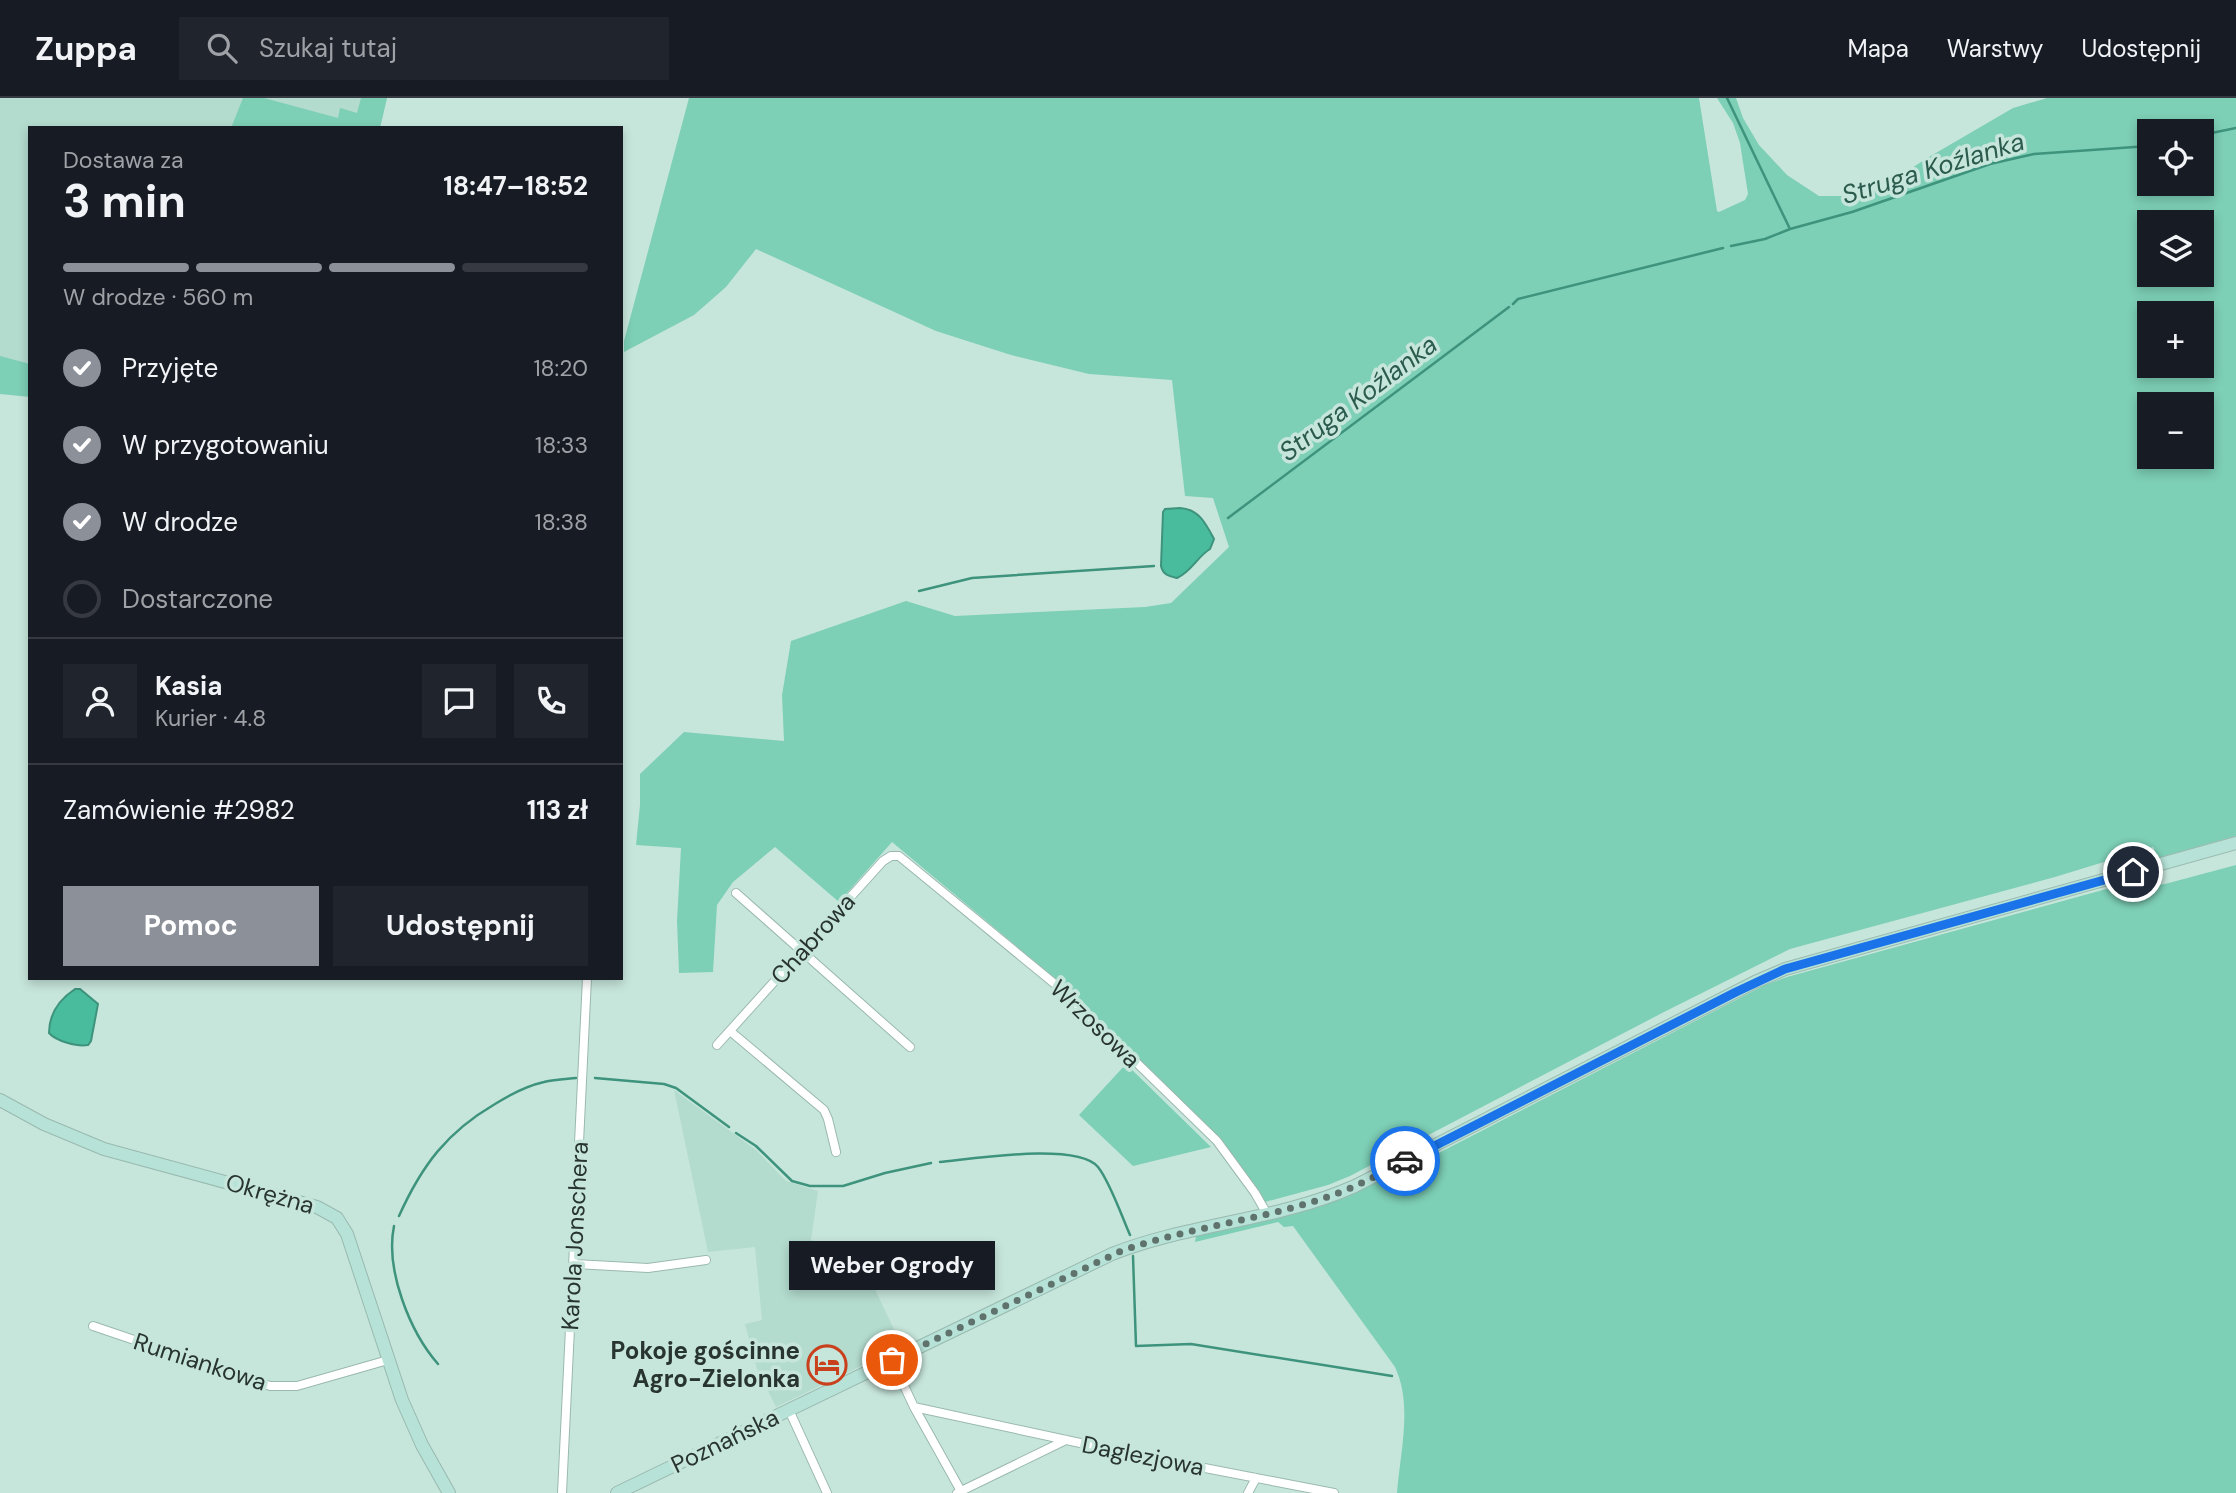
<!DOCTYPE html>
<html lang="pl">
<meta charset="utf-8">
<style>
body{margin:0;font-family:"DM Sans",sans-serif;background:#20242c;color:#f1f3f6;height:100vh;display:flex;flex-direction:column;font-size:26px;white-space:nowrap}
*{box-sizing:border-box;margin:0}
p{font-size:23px;color:#9ea1a6}
.icon{flex:none;width:38px;height:38px;fill:none;stroke:currentColor;stroke-width:2;stroke-linecap:round;stroke-linejoin:round}
.map{position:relative;flex:1;overflow:hidden}
.details{position:absolute;left:28px;top:28px;width:595px;height:854px;display:flex;flex-direction:column;background:#171b24;border-radius:0px;box-shadow:0 4px 10px #0003}
.details>*{flex:none}
.tools{position:absolute;left:2137px;top:21px;display:grid;gap:14px}
.tools a{display:grid;place-items:center;width:77px;height:77px;border-radius:0px;background:#171b24;box-shadow:0 4px 10px #0003;font-size:35px}
.pin{position:absolute;display:grid;place-items:center;width:60px;height:60px;color:#fff;margin:-30px;border:4px solid #fff;border-radius:50%;box-shadow:0 2px 7px #0007}
.courier{position:absolute;display:grid;place-items:center;width:70px;height:70px;margin:-35px;border:5px solid #1a73e8;border-radius:50%;background:#fff;color:#222;box-shadow:0 2px 9px #0007}
.bubble{position:absolute;height:49px;border-radius:0px;background:#171b24;box-shadow:0 4px 10px #0003;font-size:23px;font-weight:700;line-height:49px;text-align:center}
.headline em{font-style:normal;font-weight:700}
.headline div{display:flex;flex-direction:column-reverse}
.headline{display:flex;align-items:center;justify-content:space-between;height:119px;padding:0 35px}
h1{font-size:46px;font-weight:700;line-height:52px}
.bar{display:grid;grid-template-columns:repeat(4,1fr);gap:10px 7px;align-content:center;height:84px;padding:0 35px}
.bar i{height:9px;border-radius:5px;background:#363941}
.bar .on{background:#8c9099}
.bar p{grid-column:span 4}
.line{display:flex;align-items:center;gap:18px;padding:0 35px;border-top:2px solid #363941}
.line div{flex:1}
.round{display:grid;place-items:center;flex:none;width:74px;height:74px;border-radius:0px;background:#20242c}
ol{padding:0 35px;list-style:none}
li{display:flex;align-items:center;gap:21px;height:77px}
li p{margin-inline-start:auto}
li .icon{padding:7px;border-radius:50%;background:#8c9099;color:#fff;stroke-width:4}
li:last-child{color:#9ea1a6}
li i{width:38px;height:38px;border:4px solid #363941;border-radius:50%}
.action{display:flex;gap:14px;margin-top:auto;padding:14px 35px}
.action a{flex:1;height:80px;border-radius:0px;background:#8c9099;color:#fff;font-size:28px;font-weight:700;line-height:80px;text-align:center}
.action a+a{background:#20242c;color:#f1f3f6}
header{display:flex;align-items:center;gap:42px;box-sizing:border-box;height:98px;padding:0 35px;background:#171b24;border-bottom:2px solid #363941}
header strong{font-size:33px}
nav{display:flex;gap:38px;margin-inline-start:auto;font-size:24px}
.search{width:490px;height:63px;background:#20242c;display:flex;align-items:center;gap:18px;box-sizing:border-box;padding:0 24px;border-radius:0px;color:#9ea1a6;font-size:26px}
.map>svg:first-child{display:block}
.built{fill:#b3dbce}
.green{fill:#7dcfb6;fill-rule:evenodd}
.water{fill:#48bc9d;stroke:#3e937c;stroke-width:2}
.lines{fill:none;stroke-linecap:round;stroke-linejoin:round}
.stream{stroke:#3e937c;stroke-width:2.5}
.street-casing{stroke:#9ab9ae;stroke-width:10}
.secondary-casing{stroke:#9ab9ae;stroke-width:14}
.street{stroke:#fff;stroke-width:8}
.secondary{stroke:#b6e2d8;stroke-width:12}
.done{stroke:#60726c;stroke-width:7;stroke-dasharray:0 12.6}
.route{stroke:#1a73e8;stroke-width:9}
.labels{text-anchor:middle;stroke-width:7;stroke-linejoin:round;paint-order:stroke}
.street-label{font-size:24px;fill:#283430;stroke:#c7e6db}
.poi-label{font-size:24px;font-weight:bold;fill:#283430;stroke:#c7e6db;text-anchor:end}
.water-label{font-size:26px;font-style:italic;fill:#2b5b4d;stroke:#c7e6db}
</style>
<header>
<strong>Zuppa</strong>
<div class="search"><svg class="icon" aria-label="search" viewBox="0 0 24 24"><circle cx="10" cy="10" r="6"/><path d="M15 15l6 6"/></svg>Szukaj tutaj</div>
<nav><a>Mapa</a><a>Warstwy</a><a>Udostępnij</a></nav>
</header>
<div class="map">
<svg width="2236" height="1395" viewBox="0 0 2236 1395">
<rect width="100%" height="100%" fill="#c7e6db"/>
<path class="built" d="M 0,0 L 387,0 L 380,30 L 30,30 L 30,289 L 0,287 Z
M 674,992 L 756,1052 L 786,1083 L 818,1093 L 811,1142 L 836,1150 L 858,1162 L 872,1185 L 899,1242 L 909,1245 L 776,1309 L 757,1271 L 745,1226 L 762,1222 L 755,1149 L 708,1154 Z"/>
<path class="green" d="M 243,0 L 264,0 L 338,20 L 340,10 L 357,15 L 361,0 L 387,0 L 380,30 L 231,30 Z
M 689,0 L 1699,0 L 1717,113 L 1719,114 L 1745,102 L 1748,96 L 1740,45 L 1733,25 L 1717,0 L 1736,0 L 1743,20 L 1759,47 L 1787,77 L 1819,98 L 1854,98 L 1877,92 L 1929,59 L 2013,10 L 2047,0 L 2236,0 L 2236,738 L 2158,760 L 2153,749 L 2055,779 L 1790,851 L 1664,914 L 1350,1078 L 1328,1087 L 1265,1104 L 1221,1041 L 1133,955 L 1065,889 L 892,744 L 839,804 L 775,749 L 733,784 L 717,807 L 713,874 L 679,875 L 677,823 L 681,750 L 636,747 L 640,707 L 640,676 L 684,634 L 784,643 L 782,597 L 791,543 L 906,503 L 955,518 L 1145,509 L 1171,505 L 1229,449 L 1213,400 L 1185,398 L 1172,282 L 1089,276 L 1011,257 L 936,233 L 756,151 L 726,189 L 694,217 L 624,254 L 624,243 ZM 2149,33 L 2202,33 L 2202,86 L 2149,86 ZM 2149,124 L 2202,124 L 2202,177 L 2149,177 ZM 2149,215 L 2202,215 L 2202,268 L 2149,268 ZM 2149,306 L 2202,306 L 2202,359 L 2149,359 Z
M 0,258 L 30,266 L 30,299 L 0,296 Z
M 2236,767 L 2236,1395 L 1397,1395 C 1400,1354 1413,1307 1395,1269 L 1293,1128 L 1284,1129 L 1278,1124 L 1195,1144 L 1196,1138 L 1324,1107 L 1366,1089 L 1425,1062 L 1765,887 L 1787,879 L 2128,785 L 2133,790 L 2165,786 Z
M 1126,966 L 1211,1049 L 1133,1068 L 1079,1017 Z"/>
<path class="water" d="M 1180,410 C 1199,411 1206,426 1214,441 L 1210,451 C 1197,459 1192,473 1177,480 C 1169,478 1163,477 1161,468 L 1163,414 L 1165,411 Z
M 75,891 L 80,891 L 98,906 L 91,943 L 88,947 C 77,949 56,943 49,935 C 49,916 60,901 75,891 Z"/>
<g class="lines">
<path class="stream" d="M 1727,0 L 1789,129
M 2202,37 L 2236,30
M 1731,148 L 1765,141 L 1790,131 L 1852,114 L 1990,66 L 2034,56 L 2149,48
M 1513,206 L 1518,201 L 1723,150
M 1228,420 L 1509,209
M 919,493 L 972,480 L 1154,468
M 595,980 L 664,986 L 676,990 L 729,1029
M 736,1035 L 756,1048 L 792,1083 L 810,1088 L 843,1088 L 885,1075 L 931,1065
M 940,1064 C 972,1061 1077,1044 1098,1069 C 1110,1084 1122,1119 1130,1137
M 399,1118 C 422,1067 447,1034 495,1006 C 511,996 526,988 544,984 C 555,981 566,981 576,980
M 394,1128 C 385,1172 410,1234 438,1266
M 1133,1158 L 1136,1248 L 1191,1246 L 1392,1278"/>
<g class="street-casing">
<path id="street" d="M 736,795 L 910,949
M 730,933 L 824,1012 L 828,1021 L 836,1054
M 717,947 L 883,763 L 891,758 L 899,758 L 1061,891 L 1217,1043 L 1255,1095 L 1267,1116
M 575,1166 L 648,1170 L 706,1162
M 93,1228 L 270,1288 L 297,1288 L 388,1262
M 892,1262 L 914,1309 L 1122,1354 L 1334,1395
M 914,1309 L 962,1395
M 789,1312 L 827,1395
M 562,1395 L 587,880
M 957,1395 L 1066,1342
M 1248,1395 L 1256,1380"/>
</g>
<g class="secondary-casing">
<path id="secondary" d="M 0,1002 L 44,1026 L 104,1051 L 317,1109 L 337,1120 L 347,1136 L 402,1302 L 422,1347 L 449,1395
M 617,1395 L 1112,1156 C 1190,1125 1277,1123 1355,1088 L 1755,884 L 1785,871 L 2236,745"/>
</g>
<use href="#street" class="street"/>
<use href="#secondary" class="secondary"/>
</g>
<g class="lines">
<path class="done" d="M 892,1262 L 1119,1154 C 1187,1129 1259,1123 1327,1099 C 1354,1090 1380,1076 1405,1063"/>
<path class="route" d="M 1405,1063 L 1736,894 L 1785,871 L 2133,774"/>
</g>
<defs>
<g id="hotel-ring" transform="scale(2.0125)"><circle r="9.5" fill="#c7e6db" stroke="#c9401c" stroke-width="1.5"/><path d="M-6-4.5h1.5V1H6V5H4.5V3h-9V5H-6ZM-4 0a1.8 1.8 0 1 1 3.6 0ZM.5 0V-2.5h3Q6-2.5 6 0Z" fill="#c9401c"/></g>
</defs>
<g fill-rule="evenodd">
<use href="#hotel-ring" x="827" y="1267"/>
</g>
<g class="labels">
<g class="street-label">
<text transform="translate(813 841) rotate(-48)" y="8">Chabrowa</text>
<text transform="translate(1095 926) rotate(44)" y="8">Wrzosowa</text>
<text transform="translate(270 1096) rotate(16)" y="8">Okrężna</text>
<text transform="translate(575 1138) rotate(-87)" y="8">Karola Jonschera</text>
<text transform="translate(200 1264) rotate(18)" y="8">Rumiankowa</text>
<text transform="translate(725 1343) rotate(-26)" y="8">Poznańska</text>
<text transform="translate(1143 1358) rotate(11)" y="8">Daglezjowa</text>
</g>
<g class="poi-label">
<text x="800" y="1261">Pokoje gościnne<tspan x="800" dy="28">Agro-Zielonka</tspan></text>
</g>
<g class="water-label">
<text transform="translate(1933 70) rotate(-17)" y="9">Struga Koźlanka</text>
<text transform="translate(1358 300) rotate(-37)" y="9">Struga Koźlanka</text>
</g>
</g>
</svg>
<div class="tools">
<a><svg class="icon" aria-label="locate" viewBox="0 0 24 24"><circle cx="12" cy="12" r="6"/><path d="M12 2v4M12 18v4M2 12h4M18 12h4"/></svg></a>
<a><svg class="icon" aria-label="layers" viewBox="0 0 24 24"><path d="M12 4l9 5-9 5-9-5zM3 14l9 5 9-5"/></svg></a>
<a>+</a>
<a>−</a>
</div>
<div class="pin" style="left:892px;top:1262px;background:#ea580c"><svg class="icon" aria-label="bag" viewBox="0 0 24 24"><path d="M5 8h14l-1 12H6zM9 8a3 3 0 0 1 6 0"/></svg></div>
<div class="pin" style="left:2133px;top:774px;background:#1f2937"><svg class="icon" aria-label="home" viewBox="0 0 24 24"><path d="M3 11l9-7 9 7M6 9v11h12V9"/></svg></div>
<div class="courier" style="left:1405px;top:1063px"><svg class="icon" aria-label="car" viewBox="0 0 24 24"><path d="M5 17H2v-5l4-1 3-4h7l3 4 3 1v5h-3M9 17h6M6 11h13"/><circle cx="7" cy="17" r="2"/><circle cx="17" cy="17" r="2"/></svg></div>
<div class="bubble" style="left:789px;top:1143px;width:206px">Weber Ogrody</div>
<section class="details">
<div class="headline"><div><h1>3 min</h1><p>Dostawa za</p></div><em>18:47–18:52</em></div>
<div class="bar"><i class="on"></i><i class="on"></i><i class="on"></i><i></i><p>W drodze · 560 m</p></div>
<ol>
<li><svg class="icon" aria-label="check" viewBox="0 0 24 24"><path d="M5 12l5 5 9-10"/></svg>Przyjęte<p>18:20</p></li>
<li><svg class="icon" aria-label="check" viewBox="0 0 24 24"><path d="M5 12l5 5 9-10"/></svg>W przygotowaniu<p>18:33</p></li>
<li><svg class="icon" aria-label="check" viewBox="0 0 24 24"><path d="M5 12l5 5 9-10"/></svg>W drodze<p>18:38</p></li>
<li><i></i>Dostarczone</li>
</ol>
<div class="line" style="height:126px"><a class="round"><svg class="icon" aria-label="person" viewBox="0 0 24 24"><circle cx="12" cy="8" r="4"/><path d="M4 21q1-7 8-7t8 7"/></svg></a><div><b>Kasia</b><p>Kurier · 4.8</p></div><a class="round"><svg class="icon" aria-label="chat" viewBox="0 0 24 24"><path d="M4 5h16v11H9l-5 4z"/></svg></a><a class="round"><svg class="icon" aria-label="phone" viewBox="0 0 24 24"><path d="M5 4h4l2 5-3 2q2 4 5 5l2-3 5 2v4C11 20 4 13 5 4z"/></svg></a></div>
<div class="line" style="height:91px"><div>Zamówienie #2982</div><b>113 zł</b></div>
<div class="action"><a>Pomoc</a><a>Udostępnij</a></div>
</section>
</div>
